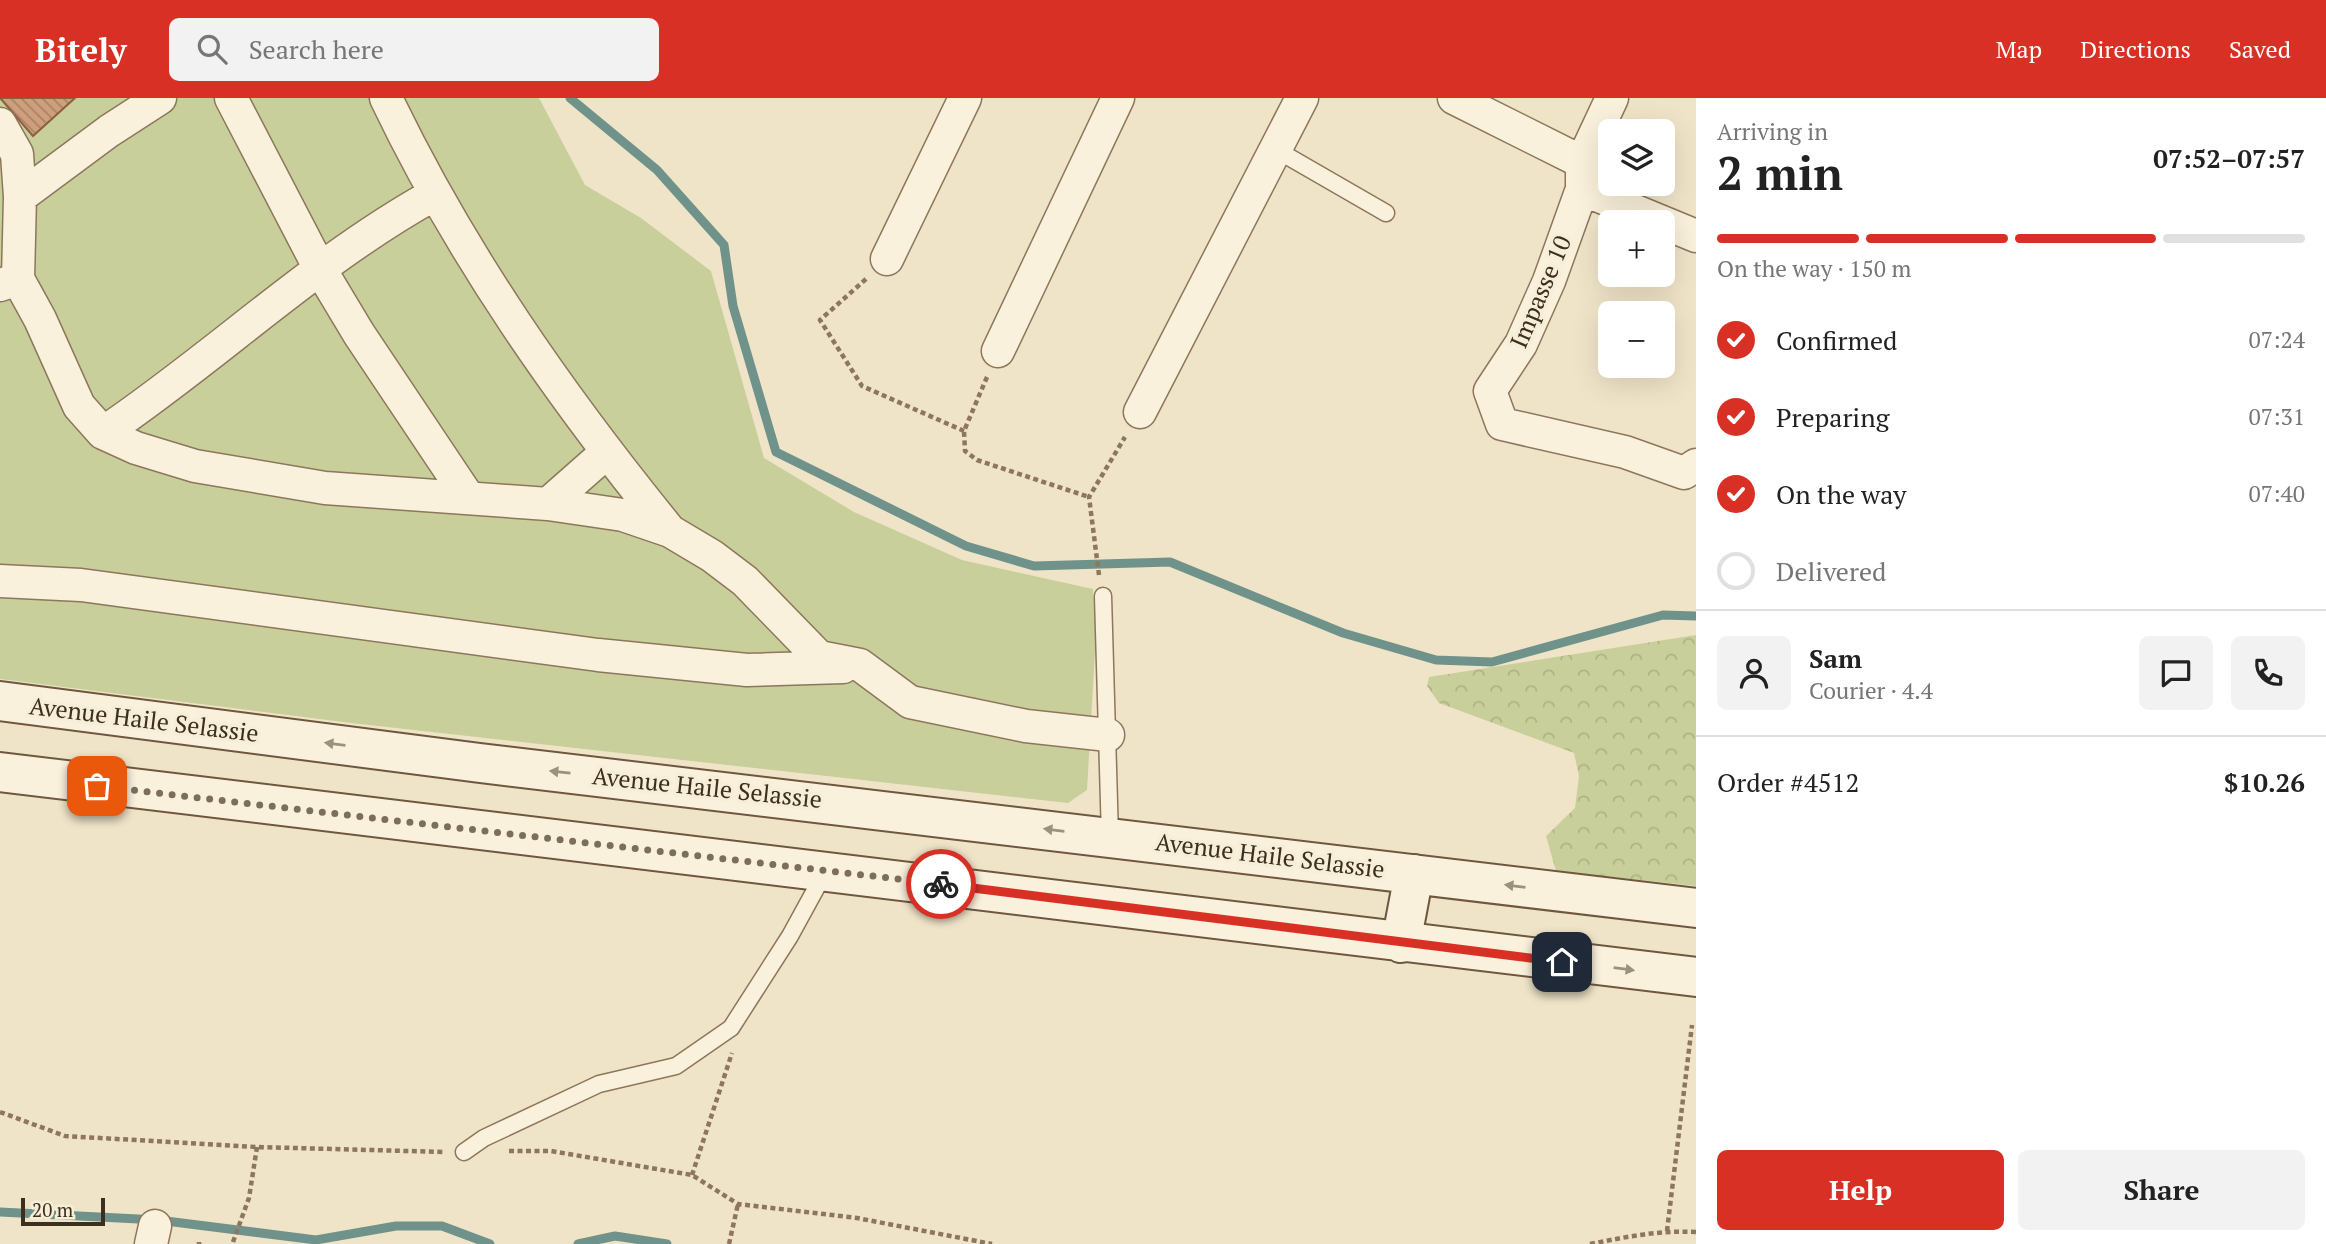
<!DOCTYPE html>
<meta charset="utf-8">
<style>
body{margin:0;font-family:"PT Serif",serif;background:#f2f2f2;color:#222;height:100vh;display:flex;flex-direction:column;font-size:26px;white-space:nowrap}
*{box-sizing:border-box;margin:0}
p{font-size:23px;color:#767676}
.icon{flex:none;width:38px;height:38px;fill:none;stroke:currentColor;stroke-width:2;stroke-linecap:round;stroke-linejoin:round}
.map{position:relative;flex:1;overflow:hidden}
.panel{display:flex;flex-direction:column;background:#fff;width:630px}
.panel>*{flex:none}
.controls{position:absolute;left:1598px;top:21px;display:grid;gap:14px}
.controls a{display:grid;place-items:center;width:77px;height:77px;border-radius:10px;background:#fff;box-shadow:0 7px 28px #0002;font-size:35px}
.scale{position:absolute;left:21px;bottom:18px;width:84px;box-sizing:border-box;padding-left:7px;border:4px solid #3d2e20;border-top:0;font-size:19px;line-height:24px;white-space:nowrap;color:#3d2e20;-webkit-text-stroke:5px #f7eed8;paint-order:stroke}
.pin{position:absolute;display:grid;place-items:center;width:60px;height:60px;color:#fff;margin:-30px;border-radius:14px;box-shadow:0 4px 10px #0006}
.courier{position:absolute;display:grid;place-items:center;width:70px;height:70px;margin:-35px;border:5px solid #d93025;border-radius:50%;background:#fff;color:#222;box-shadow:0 2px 9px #0007}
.overview em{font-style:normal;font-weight:600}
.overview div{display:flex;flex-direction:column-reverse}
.overview{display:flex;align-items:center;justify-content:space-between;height:119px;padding:0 21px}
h1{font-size:46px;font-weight:600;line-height:52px}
.bar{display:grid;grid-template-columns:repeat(4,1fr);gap:10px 7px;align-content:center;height:84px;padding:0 21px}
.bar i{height:9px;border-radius:5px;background:#e0e0e0}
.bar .active{background:#d93025}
.bar p{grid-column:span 4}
.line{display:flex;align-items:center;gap:18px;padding:0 21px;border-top:2px solid #e0e0e0}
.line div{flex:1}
.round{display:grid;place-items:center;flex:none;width:74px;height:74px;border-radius:10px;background:#f2f2f2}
ol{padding:0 21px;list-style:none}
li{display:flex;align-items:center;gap:21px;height:77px}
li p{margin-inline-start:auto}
li .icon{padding:7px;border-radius:50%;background:#d93025;color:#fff;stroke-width:4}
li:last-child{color:#767676}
li i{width:38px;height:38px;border:4px solid #e0e0e0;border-radius:50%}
.cta{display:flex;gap:14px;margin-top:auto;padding:14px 21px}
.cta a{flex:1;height:80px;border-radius:10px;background:#d93025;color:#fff;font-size:28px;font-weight:600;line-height:80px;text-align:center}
.cta a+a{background:#f2f2f2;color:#222}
header{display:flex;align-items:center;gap:42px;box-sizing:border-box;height:98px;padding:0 35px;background:#d93025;color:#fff}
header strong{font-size:33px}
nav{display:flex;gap:38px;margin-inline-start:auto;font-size:24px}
.search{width:490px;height:63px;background:#f2f2f2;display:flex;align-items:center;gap:18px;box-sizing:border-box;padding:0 24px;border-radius:10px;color:#767676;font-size:26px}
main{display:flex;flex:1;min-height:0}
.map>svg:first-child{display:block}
.grass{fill:#c9cf9b}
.forest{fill:url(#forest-crowns)}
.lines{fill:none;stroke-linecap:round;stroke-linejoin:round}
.stream{stroke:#6f938a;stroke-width:9}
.building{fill:url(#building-back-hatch);stroke:#8d5f41;stroke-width:2}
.lane-casing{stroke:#8d765c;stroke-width:19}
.street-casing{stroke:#8d765c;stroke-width:35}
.secondary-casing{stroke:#6f573f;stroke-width:42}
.path{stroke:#8d765c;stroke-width:4.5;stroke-dasharray:5 3.5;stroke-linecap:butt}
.lane{stroke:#faf1dc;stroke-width:16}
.street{stroke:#faf1dc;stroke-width:32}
.secondary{stroke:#faf1dc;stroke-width:38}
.oneway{fill:#9c907e}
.done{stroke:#7c6e5b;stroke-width:7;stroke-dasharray:0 12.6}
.route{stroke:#d93025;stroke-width:9}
.labels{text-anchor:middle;stroke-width:7;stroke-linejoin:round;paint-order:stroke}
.street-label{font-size:24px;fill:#3d2e20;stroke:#f7eed8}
</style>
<header>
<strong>Bitely</strong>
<div class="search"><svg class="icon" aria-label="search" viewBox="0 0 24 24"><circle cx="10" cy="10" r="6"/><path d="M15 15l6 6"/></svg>Search here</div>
<nav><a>Map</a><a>Directions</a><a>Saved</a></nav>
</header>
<main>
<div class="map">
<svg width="1696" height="1146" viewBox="0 0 1696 1146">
<defs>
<pattern id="forest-crowns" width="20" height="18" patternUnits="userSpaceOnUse" patternTransform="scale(1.75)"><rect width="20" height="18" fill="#c9cf9b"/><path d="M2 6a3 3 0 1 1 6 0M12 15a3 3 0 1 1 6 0" fill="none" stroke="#aeb285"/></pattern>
<pattern id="building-back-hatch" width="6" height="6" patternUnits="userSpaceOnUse" patternTransform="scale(1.75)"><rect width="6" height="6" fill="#cf9f7d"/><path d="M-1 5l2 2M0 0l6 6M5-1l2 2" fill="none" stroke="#a98266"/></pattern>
</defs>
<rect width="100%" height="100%" fill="#f0e4c8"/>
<path class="grass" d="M 0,0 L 539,0 L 585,87 L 641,120 L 711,173 L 764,360 L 854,414 L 962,462 L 1093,491 L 1096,537 L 1087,692 L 1068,705 L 351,625 L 0,581 Z"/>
<path class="forest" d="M 1696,537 L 1696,788 L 1556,773 L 1546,738 L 1575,710 L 1579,678 L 1574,655 L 1439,605 L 1427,588 L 1429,579 Z"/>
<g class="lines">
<path class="stream" d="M 570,0 L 657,72 L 724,147 L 733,208 L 776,354 L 966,448 L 1034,468 L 1170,464 L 1343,535 L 1436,562 L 1492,564 L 1663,517 L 1696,518
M 0,1114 L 158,1122 L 316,1142 L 396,1128 L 442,1128 L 490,1146
M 578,1146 L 615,1138 L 667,1146"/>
</g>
<path class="building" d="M 0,0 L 75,0 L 33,38 Z"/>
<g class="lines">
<g class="lane-casing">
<path id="lane" d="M 1275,51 L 1386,115
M 1103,498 L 1110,739
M 464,1054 L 484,1040 L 599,986 L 676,968 L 731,930 L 790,838 L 825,774"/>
</g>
<g class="street-casing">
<path id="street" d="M 231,0 L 320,171 L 359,236 L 468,399
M 386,0 C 461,157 561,299 670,433
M 1454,0 L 1582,64
M 1612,0 L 1582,64 L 1582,91 L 1549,183 L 1521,246 L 1490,293 L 1502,326 L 1625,354 L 1684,375 L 1696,367
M 0,26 L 17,56 L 20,99 L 18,181
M 1582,91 L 1696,138
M 20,99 L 109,33 L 160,0
M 887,161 L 965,0
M 0,187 L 18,181 L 40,221 L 79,308 L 103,335 L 136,350 L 195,368 L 325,390 L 548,406 L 623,417 L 670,433 L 712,458 L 745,483 L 819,559 L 860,567 L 910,604 L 1026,628 L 1108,637
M 998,253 L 1118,0
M 1140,314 L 1302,0
M 103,335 C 216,259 315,162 435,96
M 548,406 L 607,354
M 0,483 L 81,487 L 598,557 L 747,572 L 843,569
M 151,1146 L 155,1128"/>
</g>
<g class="secondary-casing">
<path id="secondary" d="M 0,603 L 480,665 L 1696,810
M 0,674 L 1696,879
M 1401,845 L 1414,776"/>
</g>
<path class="path" d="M 866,181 L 820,222 L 862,288 L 964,333
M 987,279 L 964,333 L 965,353 L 977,362 L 1089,399
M 1099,477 L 1089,399 L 1125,339
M 0,1014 L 65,1038 L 257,1049 L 445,1054
M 509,1053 L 551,1053 L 692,1077 L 738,1106 L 857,1120 L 992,1146
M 692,1077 L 732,955
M 1667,1133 L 1692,927
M 233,1144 L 249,1100 L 257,1049
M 199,1146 L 199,1144
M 729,1146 L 738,1106
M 1590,1146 C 1626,1139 1659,1132 1696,1134"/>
<use href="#lane" class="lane"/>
<use href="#street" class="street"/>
<use href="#secondary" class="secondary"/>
</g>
<defs><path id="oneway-solid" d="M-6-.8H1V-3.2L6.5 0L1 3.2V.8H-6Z" transform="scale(1.75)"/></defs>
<g class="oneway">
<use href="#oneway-solid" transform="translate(335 646) rotate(-173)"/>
<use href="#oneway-solid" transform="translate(560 674) rotate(-174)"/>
<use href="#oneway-solid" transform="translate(1054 732) rotate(-173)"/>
<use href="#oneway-solid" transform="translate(1515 788) rotate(-173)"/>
<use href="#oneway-solid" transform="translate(1624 871) rotate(7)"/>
</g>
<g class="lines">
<path class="done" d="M 97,688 L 941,786"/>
<path class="route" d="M 941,786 L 1562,864"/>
</g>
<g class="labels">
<g class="street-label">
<text transform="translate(1541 194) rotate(-67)" y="8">Impasse 10</text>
<text transform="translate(144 622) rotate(7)" y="8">Avenue Haile Selassie</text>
<text transform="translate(707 690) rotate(6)" y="8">Avenue Haile Selassie</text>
<text transform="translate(1270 758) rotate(7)" y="8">Avenue Haile Selassie</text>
</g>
</g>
</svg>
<div class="controls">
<a><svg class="icon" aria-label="layers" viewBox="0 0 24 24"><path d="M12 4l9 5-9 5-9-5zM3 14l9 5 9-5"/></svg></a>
<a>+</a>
<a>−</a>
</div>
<div class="scale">20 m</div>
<div class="pin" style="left:97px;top:688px;background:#ea580c"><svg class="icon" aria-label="bag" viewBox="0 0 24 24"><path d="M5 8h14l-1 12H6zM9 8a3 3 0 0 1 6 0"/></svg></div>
<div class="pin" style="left:1562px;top:864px;background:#1f2937"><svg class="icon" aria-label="home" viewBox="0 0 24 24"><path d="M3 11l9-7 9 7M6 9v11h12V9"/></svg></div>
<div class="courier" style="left:941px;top:786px"><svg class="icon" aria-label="bike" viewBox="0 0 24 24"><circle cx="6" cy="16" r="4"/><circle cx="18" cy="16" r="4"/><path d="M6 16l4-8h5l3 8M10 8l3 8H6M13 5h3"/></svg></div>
</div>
<section class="panel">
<div class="overview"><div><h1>2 min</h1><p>Arriving in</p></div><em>07:52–07:57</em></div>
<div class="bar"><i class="active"></i><i class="active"></i><i class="active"></i><i></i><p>On the way · 150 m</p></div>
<ol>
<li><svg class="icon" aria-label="check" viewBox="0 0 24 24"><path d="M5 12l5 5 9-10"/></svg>Confirmed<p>07:24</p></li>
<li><svg class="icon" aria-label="check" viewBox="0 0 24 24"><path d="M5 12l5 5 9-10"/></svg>Preparing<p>07:31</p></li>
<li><svg class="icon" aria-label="check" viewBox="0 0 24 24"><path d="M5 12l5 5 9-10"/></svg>On the way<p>07:40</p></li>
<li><i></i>Delivered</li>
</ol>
<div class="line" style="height:126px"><a class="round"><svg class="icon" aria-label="person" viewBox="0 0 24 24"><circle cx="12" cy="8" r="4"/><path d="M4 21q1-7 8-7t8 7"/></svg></a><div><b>Sam</b><p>Courier · 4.4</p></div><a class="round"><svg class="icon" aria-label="chat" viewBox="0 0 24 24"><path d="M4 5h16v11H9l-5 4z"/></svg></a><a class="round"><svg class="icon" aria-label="phone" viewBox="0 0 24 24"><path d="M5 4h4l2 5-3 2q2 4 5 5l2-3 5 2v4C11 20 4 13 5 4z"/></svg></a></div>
<div class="line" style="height:91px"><div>Order #4512</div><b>$10.26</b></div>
<div class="cta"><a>Help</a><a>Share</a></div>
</section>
</main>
